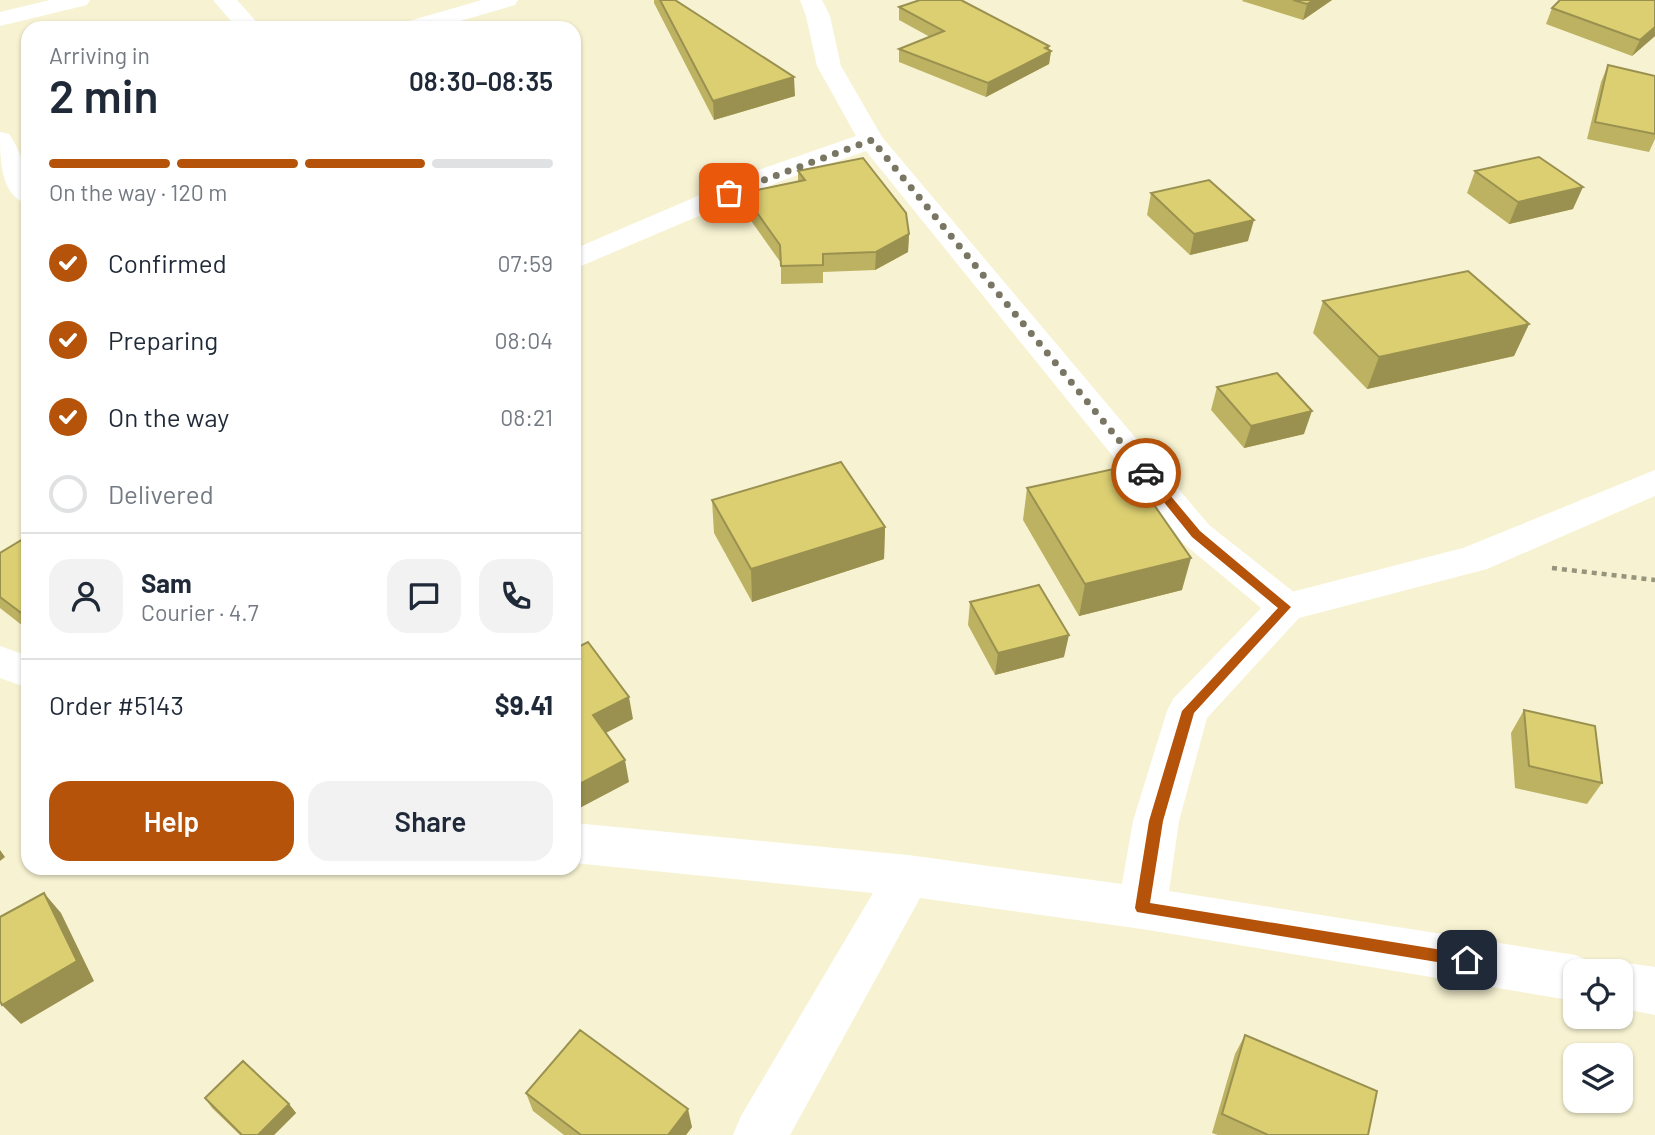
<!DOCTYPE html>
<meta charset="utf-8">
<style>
body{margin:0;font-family:Barlow,sans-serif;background:#f2f2f3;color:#1f2937;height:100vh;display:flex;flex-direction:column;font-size:26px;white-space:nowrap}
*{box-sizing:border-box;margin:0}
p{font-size:23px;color:#747a83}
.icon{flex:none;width:38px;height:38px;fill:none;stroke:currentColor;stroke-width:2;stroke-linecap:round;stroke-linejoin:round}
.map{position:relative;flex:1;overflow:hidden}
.panel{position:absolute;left:21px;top:21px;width:560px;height:854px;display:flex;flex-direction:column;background:#fff;border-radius:21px;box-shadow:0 2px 5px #0004}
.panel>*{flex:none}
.fabs{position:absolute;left:1563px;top:959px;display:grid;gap:14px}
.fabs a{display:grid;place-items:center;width:70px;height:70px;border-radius:14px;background:#fff;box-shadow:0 2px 5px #0004;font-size:35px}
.pin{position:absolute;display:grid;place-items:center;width:60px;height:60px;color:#fff;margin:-30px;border-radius:14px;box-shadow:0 4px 10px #0006}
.courier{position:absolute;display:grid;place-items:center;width:70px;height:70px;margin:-35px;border:5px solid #b45309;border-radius:50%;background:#fff;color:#222;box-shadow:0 2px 9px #0007}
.overview em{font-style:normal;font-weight:600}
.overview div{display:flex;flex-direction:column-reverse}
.overview{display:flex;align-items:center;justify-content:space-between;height:119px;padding:0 28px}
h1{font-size:46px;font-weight:600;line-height:52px}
.bar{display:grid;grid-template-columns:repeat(4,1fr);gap:10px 7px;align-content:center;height:84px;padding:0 28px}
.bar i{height:9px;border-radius:5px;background:#e0e1e3}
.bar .current{background:#b45309}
.bar p{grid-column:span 4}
.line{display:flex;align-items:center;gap:18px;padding:0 28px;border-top:2px solid #e0e1e3}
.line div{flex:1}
.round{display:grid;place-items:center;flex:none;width:74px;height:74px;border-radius:21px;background:#f2f2f3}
ol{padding:0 28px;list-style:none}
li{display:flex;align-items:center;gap:21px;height:77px}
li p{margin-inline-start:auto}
li .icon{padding:7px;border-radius:50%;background:#b45309;color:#fff;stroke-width:4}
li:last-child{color:#747a83}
li i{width:38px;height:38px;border:4px solid #e0e1e3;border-radius:50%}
.primary-button{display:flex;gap:14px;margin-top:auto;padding:14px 28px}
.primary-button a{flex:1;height:80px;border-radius:21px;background:#b45309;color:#fff;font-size:28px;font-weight:600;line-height:80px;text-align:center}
.primary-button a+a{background:#f2f2f3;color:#1f2937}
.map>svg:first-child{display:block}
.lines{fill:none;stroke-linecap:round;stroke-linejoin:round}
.path{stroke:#97947d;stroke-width:4.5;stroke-dasharray:5 5;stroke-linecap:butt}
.street{fill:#fff;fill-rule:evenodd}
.secondary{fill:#fff;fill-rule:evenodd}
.wall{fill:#bdb262}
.shaded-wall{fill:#9a9150}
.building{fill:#dccf72;stroke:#9a9150;stroke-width:2}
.route{fill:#b45309}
.done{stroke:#797763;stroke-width:7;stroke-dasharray:0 12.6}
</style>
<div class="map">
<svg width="1655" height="1135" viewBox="0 0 1655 1135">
<rect width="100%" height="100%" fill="#f7f3d2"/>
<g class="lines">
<path class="path" d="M 1552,568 L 1655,580"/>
<path class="street" d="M 50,0 L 90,0 L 87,5 L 0,26 L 0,12 Z
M 213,0 L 237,0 L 262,28 L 237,28 Z
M 482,0 L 518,0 L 515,5 L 436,28 L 398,28 L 402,23 Z
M 800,0 L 822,0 L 830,16 L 841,66 L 882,137 L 1209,525 L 1300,597 L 1306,607 L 1300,617 L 1286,622 L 1272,617 L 1183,543 L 866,151 L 781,181 L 574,269 L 574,249 L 761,169 L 856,136 L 817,66 L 806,16 Z
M 0,132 L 9,134 C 24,155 28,180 28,204 C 0,196 0,159 0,132 Z"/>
<path class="secondary" d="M 1655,470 L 1655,496 L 1487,569 L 1299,618 L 1207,718 L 1179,821 L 1169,891 L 1575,955 L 1593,962 L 1597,971 L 1575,971 L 1575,1001 L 1142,929 L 920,898 L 790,1135 L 733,1135 L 741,1116 L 873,893 L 574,863 L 574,823 L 908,855 L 1122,884 L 1133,821 L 1167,711 L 1173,699 L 1272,597 L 1463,548 Z
M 0,646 L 28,656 L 28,688 L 0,678 Z
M 1620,962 L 1655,967 L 1655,1015 L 1620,1008 L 1620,971 L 1601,971 Z"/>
</g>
<path class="wall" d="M 654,0 L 675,0 L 795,96 L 714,120 L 654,3 Z
M 1243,0 L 1332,0 L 1303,20 L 1242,1 Z
M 899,7 L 1049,46 L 1048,50 L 1051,51 L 1049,64 L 986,97 L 899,62 L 899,49 L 930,37 L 899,20 Z
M 1552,8 L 1655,36 L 1632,56 L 1546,24 Z
M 1608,65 L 1655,76 L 1655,139 L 1649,152 L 1587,139 L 1601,82 Z
M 798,171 L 909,234 L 908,252 L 875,270 L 823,272 L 823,283 L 781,284 L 781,263 L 744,211 L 743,193 L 798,181 Z
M 1475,171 L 1573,209 L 1509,224 L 1467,193 Z
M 1151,193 L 1248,241 L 1190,255 L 1147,215 Z
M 1323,301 L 1529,324 L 1514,356 L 1367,389 L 1313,333 Z
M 1217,387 L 1304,434 L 1244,448 L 1211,410 Z
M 1027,488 L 1182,590 L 1079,616 L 1023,520 Z
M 712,500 L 885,527 L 884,559 L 752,602 L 714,533 Z
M 28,536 L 28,630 L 0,608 L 0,553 Z
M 970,602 L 1064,657 L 995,675 L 968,625 Z
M 1524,710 L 1602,783 L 1587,804 L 1515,788 L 1511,733 Z
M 1245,1035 L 1368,1135 L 1218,1135 L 1212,1133 L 1235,1054 Z
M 526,1093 L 692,1127 L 686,1135 L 564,1135 L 533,1111 Z
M 205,1098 L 289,1104 L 296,1113 L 274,1135 L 240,1135 L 212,1108 Z"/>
<path class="shaded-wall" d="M 1314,0 L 1332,0 L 1303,20 L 1307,4 Z
M 1655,27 L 1655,36 L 1632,56 L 1640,40 Z
M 1049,46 L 1048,52 L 1051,51 L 1049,64 L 986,97 L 988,83 Z
M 794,77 L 795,96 L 714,120 L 713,101 Z
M 1583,187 L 1573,209 L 1509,224 L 1518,202 Z
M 1254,220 L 1248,241 L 1190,255 L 1194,234 Z
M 909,234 L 908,252 L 875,270 L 876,252 Z
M 1529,324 L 1514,356 L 1367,389 L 1379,357 Z
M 1312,411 L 1304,434 L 1244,448 L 1251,426 Z
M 885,527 L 884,559 L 752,602 L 751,569 Z
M 1191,558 L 1182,590 L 1079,616 L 1085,584 Z
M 574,570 L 578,588 L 574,590 Z
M 1069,635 L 1064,657 L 995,675 L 998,653 Z
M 629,697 L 633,719 L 598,737 L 593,715 Z
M 625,760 L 629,782 L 574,811 L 574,787 Z
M 0,850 L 5,857 L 0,861 Z
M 44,893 L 61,913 L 94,981 L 21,1024 L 2,1005 Z
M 289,1104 L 296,1113 L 274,1135 L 258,1135 Z
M 688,1109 L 692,1127 L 686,1135 L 668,1135 Z"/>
<path class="building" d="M 660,0 L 675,0 L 794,77 L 713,101 Z
M 920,0 L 961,0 L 1049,46 L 1045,48 L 1051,51 L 988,83 L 899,49 L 944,31 L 899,7 Z
M 1293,0 L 1314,0 L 1307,4 Z
M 1560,0 L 1655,0 L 1655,27 L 1640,40 L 1552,8 Z
M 1608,65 L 1655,76 L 1655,134 L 1595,122 Z
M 1539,157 L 1583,187 L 1518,202 L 1475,171 Z
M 863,158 L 906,213 L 909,234 L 876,252 L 823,254 L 823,265 L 781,266 L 780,245 L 743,193 L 805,180 L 798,171 Z
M 1209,180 L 1254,220 L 1194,234 L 1151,193 Z
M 1468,271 L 1529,324 L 1379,357 L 1323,301 Z
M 1277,373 L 1312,411 L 1251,426 L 1217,387 Z
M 841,462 L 885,527 L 751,569 L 712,500 Z
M 1127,466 L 1191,558 L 1085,584 L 1027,488 Z
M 28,536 L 28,618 L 0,597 L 0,553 Z
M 1039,585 L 1069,635 L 998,653 L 970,602 Z
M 588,642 L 629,697 L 593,715 L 625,760 L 574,787 L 574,649 Z
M 1524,710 L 1595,726 L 1602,783 L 1529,766 Z
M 44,893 L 77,961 L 2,1005 L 0,1001 L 0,917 Z
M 580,1030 L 688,1109 L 668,1135 L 581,1135 L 526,1093 Z
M 1245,1035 L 1377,1091 L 1368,1135 L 1268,1135 L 1222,1114 Z
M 243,1061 L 289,1104 L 258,1135 L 242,1135 L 205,1098 Z"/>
<path class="route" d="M 1142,470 L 1149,470 L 1200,531 L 1291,607 L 1194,713 L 1163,821 L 1150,903 L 1467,954 L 1474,960 L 1472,965 L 1467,967 L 1137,912 L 1135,908 L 1149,821 L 1182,711 L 1278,608 L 1192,537 L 1142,475 Z"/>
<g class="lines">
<path class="done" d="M 729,193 L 872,140 L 1146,473"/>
</g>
</svg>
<div class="fabs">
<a><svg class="icon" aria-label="locate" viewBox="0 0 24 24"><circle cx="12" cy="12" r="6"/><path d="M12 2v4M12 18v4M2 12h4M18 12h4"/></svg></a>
<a><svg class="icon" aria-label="layers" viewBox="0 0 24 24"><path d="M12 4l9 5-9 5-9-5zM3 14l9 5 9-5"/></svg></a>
</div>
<div class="pin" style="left:729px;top:193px;background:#ea580c"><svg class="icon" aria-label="bag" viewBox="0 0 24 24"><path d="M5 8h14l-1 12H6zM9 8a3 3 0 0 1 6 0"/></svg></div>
<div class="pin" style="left:1467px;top:960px;background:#1f2937"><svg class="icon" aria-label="home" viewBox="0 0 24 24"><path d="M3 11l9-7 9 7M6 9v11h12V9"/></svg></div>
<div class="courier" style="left:1146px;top:473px"><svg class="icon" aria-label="car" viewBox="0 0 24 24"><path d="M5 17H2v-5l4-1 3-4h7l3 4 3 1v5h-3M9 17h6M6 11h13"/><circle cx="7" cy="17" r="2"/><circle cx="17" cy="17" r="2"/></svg></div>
<section class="panel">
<div class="overview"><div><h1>2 min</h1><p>Arriving in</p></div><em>08:30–08:35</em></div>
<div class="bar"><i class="current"></i><i class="current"></i><i class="current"></i><i></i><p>On the way · 120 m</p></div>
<ol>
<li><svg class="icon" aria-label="check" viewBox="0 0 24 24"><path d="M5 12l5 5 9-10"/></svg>Confirmed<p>07:59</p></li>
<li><svg class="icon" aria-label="check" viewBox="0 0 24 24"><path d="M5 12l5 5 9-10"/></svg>Preparing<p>08:04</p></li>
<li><svg class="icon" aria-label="check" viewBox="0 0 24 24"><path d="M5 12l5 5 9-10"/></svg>On the way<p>08:21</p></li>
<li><i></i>Delivered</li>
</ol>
<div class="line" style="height:126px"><a class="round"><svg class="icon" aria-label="person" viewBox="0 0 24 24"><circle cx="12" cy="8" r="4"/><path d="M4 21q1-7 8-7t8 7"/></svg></a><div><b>Sam</b><p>Courier · 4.7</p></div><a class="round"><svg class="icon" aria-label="chat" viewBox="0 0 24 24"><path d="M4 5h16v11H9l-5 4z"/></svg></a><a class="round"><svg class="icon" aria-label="phone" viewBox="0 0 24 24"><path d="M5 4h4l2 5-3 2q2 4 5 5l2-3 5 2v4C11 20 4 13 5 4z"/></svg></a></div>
<div class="line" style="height:91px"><div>Order #5143</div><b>$9.41</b></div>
<div class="primary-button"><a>Help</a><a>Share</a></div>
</section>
</div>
